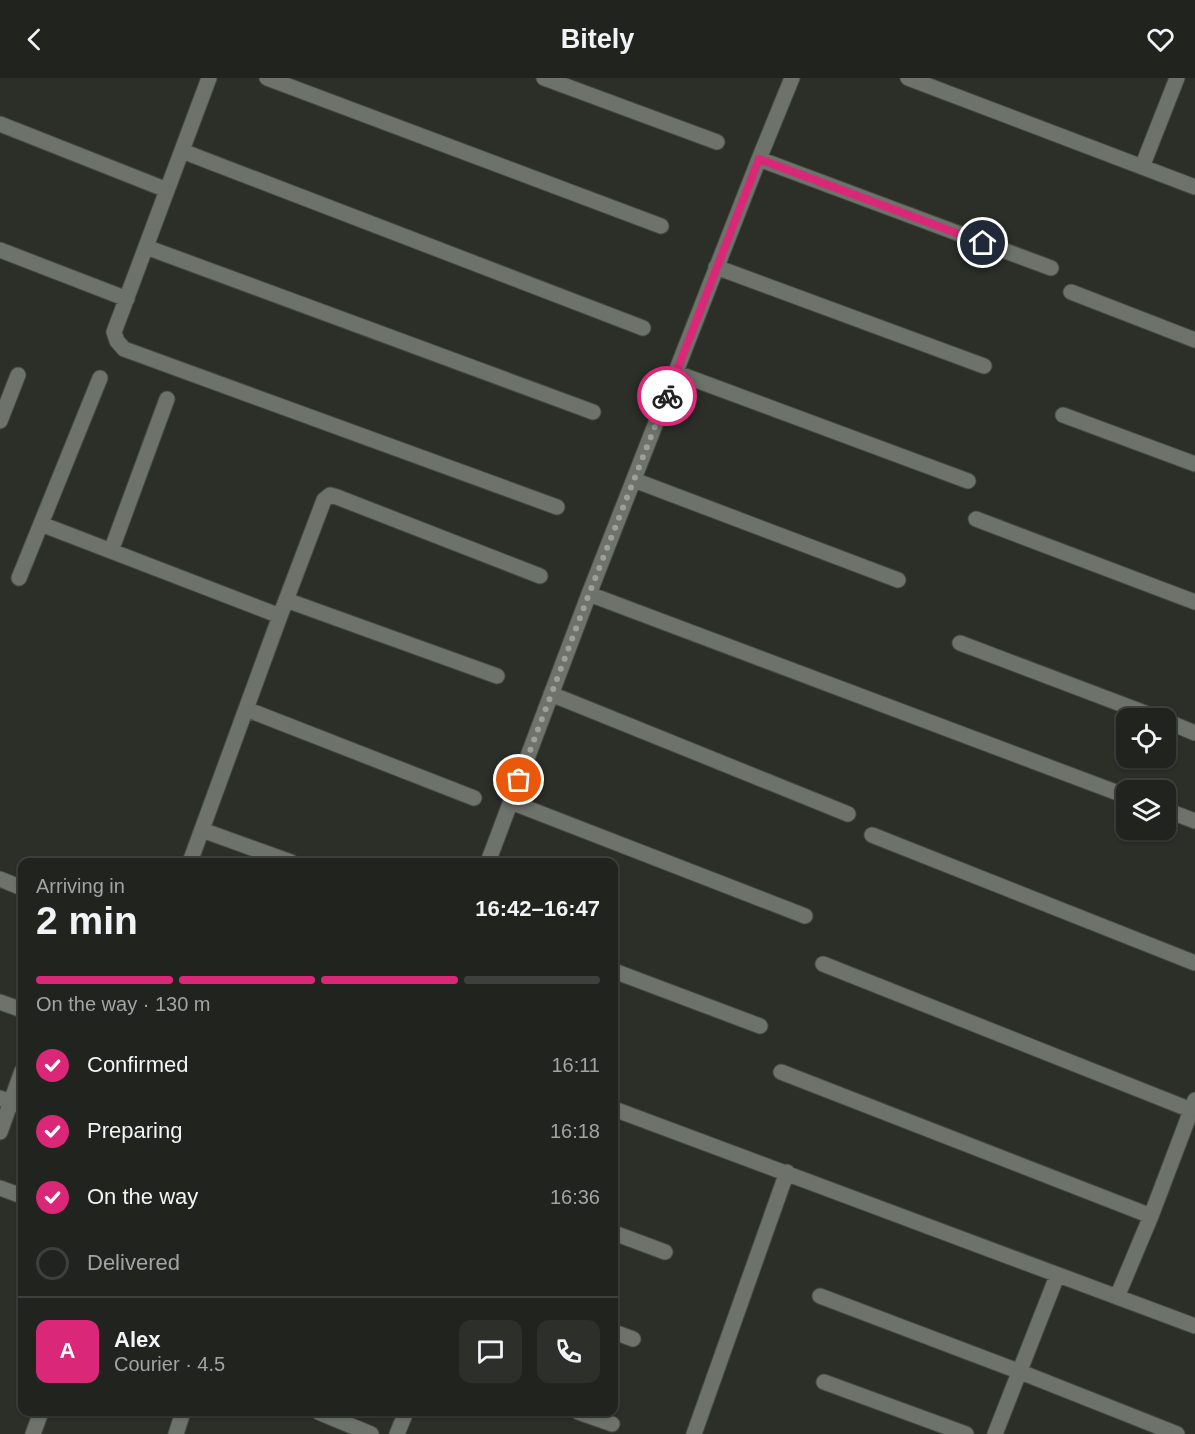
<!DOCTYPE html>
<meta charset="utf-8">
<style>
body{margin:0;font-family:Helvetica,sans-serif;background:#2d2f2b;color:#f1f3f6;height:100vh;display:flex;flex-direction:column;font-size:22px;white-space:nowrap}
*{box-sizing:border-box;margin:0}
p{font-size:20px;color:#a2a4a4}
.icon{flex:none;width:33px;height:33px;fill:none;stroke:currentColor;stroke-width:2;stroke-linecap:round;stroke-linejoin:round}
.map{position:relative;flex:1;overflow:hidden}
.side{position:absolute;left:18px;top:780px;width:600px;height:558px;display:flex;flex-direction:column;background:#20231e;border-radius:12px;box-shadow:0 2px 4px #0004,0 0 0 2px #3d403c}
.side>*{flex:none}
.controls{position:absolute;left:1116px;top:630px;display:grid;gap:12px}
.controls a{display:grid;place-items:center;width:60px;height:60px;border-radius:12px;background:#20231e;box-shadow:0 2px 4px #0004,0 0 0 2px #3d403c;font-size:30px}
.pin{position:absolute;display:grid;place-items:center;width:51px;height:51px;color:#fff;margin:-26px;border:3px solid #fff;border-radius:50%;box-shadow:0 2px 6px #0007}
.courier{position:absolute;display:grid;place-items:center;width:60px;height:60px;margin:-30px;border:4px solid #db2777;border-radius:50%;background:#fff;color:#222;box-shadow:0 2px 8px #0007}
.overview em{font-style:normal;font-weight:700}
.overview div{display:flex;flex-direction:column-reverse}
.overview{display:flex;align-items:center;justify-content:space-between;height:102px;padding:0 18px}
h1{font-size:39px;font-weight:700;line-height:45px}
.bar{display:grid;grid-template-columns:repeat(4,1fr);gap:9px 6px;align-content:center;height:72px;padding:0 18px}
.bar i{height:8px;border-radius:4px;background:#3d403c}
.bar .current{background:#db2777}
.bar p{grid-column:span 4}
.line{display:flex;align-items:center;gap:15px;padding:0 18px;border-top:2px solid #3d403c}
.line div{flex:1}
.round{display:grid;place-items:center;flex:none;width:63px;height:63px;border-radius:12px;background:#2d2f2b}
ol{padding:0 18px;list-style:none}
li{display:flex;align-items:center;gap:18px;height:66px}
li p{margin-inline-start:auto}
li .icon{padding:6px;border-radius:50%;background:#db2777;color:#fff;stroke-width:4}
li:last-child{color:#a2a4a4}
li i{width:33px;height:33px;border:3px solid #3d403c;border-radius:50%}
header{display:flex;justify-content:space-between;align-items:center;height:78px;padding:0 18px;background:#20231e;font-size:27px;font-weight:700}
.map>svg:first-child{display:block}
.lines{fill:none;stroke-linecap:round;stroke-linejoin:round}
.street-casing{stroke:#474a45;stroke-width:17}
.street{stroke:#6d736a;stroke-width:15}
.done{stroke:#9da09a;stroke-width:6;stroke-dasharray:0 10.8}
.route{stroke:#db2777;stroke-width:8}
</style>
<header><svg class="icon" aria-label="back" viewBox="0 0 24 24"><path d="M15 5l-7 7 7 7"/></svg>Bitely<svg class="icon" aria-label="heart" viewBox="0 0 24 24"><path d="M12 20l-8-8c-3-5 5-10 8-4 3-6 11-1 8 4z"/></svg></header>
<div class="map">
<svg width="1195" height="1356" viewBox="0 0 1195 1356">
<rect width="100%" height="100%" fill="#2b2f28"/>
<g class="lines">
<g class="street-casing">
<path id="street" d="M 209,0 L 114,254 L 117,263 L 124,271 L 557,429
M 267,0 L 661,148
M 544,0 L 717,64
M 908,0 L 1195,109
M 0,46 L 167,112
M 182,73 L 643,250
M 759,81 L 1051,190
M 1142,89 L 1177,0
M 146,169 L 593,334
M 0,172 L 127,221
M 716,189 L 984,288
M 1071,214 L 1195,262
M 677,295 L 968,403
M 1063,337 L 1195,386
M 0,343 L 18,297
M 634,402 L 898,502
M 976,441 L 1195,524
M 41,446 L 280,538
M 111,473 L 167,321
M 19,500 L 100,300
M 589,516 L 1126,718
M 286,522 L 497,598
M 960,565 L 1158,640
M 551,616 L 848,736
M 246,631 L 474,720
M 1166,643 L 1195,655
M 511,724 L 805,838
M 1166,732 L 1195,743
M 202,752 L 291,784
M 872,757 L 1195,885
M 190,784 L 280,538 L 324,422 L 330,417 L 337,419 L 540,498
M 488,784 L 589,516 L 759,81 L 792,0
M 0,801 L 22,810
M 823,886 L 1191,1032
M 614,893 L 760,948
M 0,924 L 22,932
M 781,994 L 1151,1138
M 0,1020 L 22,1028
M 614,1031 C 808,1102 1001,1176 1195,1248
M 0,1054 L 22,993
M 0,1110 L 22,1118
M 614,1155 L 665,1174
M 820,1218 L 1018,1293 L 1177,1356
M 1117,1219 L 1151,1138 L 1195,1022
M 614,1254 L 633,1261
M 824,1304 L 966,1356
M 318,1334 L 371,1356
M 578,1334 L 612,1346
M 33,1356 L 41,1334
M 176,1356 L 183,1334
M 397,1356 L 406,1334
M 694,1356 L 787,1094
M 995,1356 L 1057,1198"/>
</g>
<use href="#street" class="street"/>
</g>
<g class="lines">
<path class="done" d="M 519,702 L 589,516 L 667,318"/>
<path class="route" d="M 667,318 L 759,81 L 983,165"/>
</g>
</svg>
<div class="controls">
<a><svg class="icon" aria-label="locate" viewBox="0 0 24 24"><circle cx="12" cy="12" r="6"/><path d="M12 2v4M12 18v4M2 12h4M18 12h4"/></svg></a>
<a><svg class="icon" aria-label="layers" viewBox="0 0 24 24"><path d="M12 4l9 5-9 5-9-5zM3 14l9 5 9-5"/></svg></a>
</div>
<div class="pin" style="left:519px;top:702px;background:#ea580c"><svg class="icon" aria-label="bag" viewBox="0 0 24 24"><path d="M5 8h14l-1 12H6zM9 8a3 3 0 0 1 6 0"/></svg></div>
<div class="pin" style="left:983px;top:165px;background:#1f2937"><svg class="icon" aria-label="home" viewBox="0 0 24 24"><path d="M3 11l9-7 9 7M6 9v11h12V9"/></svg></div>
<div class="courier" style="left:667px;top:318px"><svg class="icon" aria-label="bike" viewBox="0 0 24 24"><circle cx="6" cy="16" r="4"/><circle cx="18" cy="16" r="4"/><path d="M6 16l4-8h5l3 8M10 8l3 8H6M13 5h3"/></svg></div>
<section class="side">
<div class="overview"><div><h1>2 min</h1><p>Arriving in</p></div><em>16:42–16:47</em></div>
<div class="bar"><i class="current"></i><i class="current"></i><i class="current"></i><i></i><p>On the way · 130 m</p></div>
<ol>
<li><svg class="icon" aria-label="check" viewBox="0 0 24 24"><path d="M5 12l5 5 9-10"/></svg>Confirmed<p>16:11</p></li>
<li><svg class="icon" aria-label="check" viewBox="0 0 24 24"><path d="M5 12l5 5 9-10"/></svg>Preparing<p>16:18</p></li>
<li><svg class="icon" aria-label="check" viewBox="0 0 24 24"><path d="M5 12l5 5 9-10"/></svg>On the way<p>16:36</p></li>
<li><i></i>Delivered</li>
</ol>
<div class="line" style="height:108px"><b class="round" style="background:#db2777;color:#fff">A</b><div><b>Alex</b><p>Courier · 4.5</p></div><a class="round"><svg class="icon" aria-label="chat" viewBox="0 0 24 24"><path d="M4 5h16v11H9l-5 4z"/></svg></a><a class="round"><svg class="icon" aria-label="phone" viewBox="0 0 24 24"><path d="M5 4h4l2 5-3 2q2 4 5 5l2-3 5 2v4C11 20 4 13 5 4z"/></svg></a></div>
</section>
</div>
